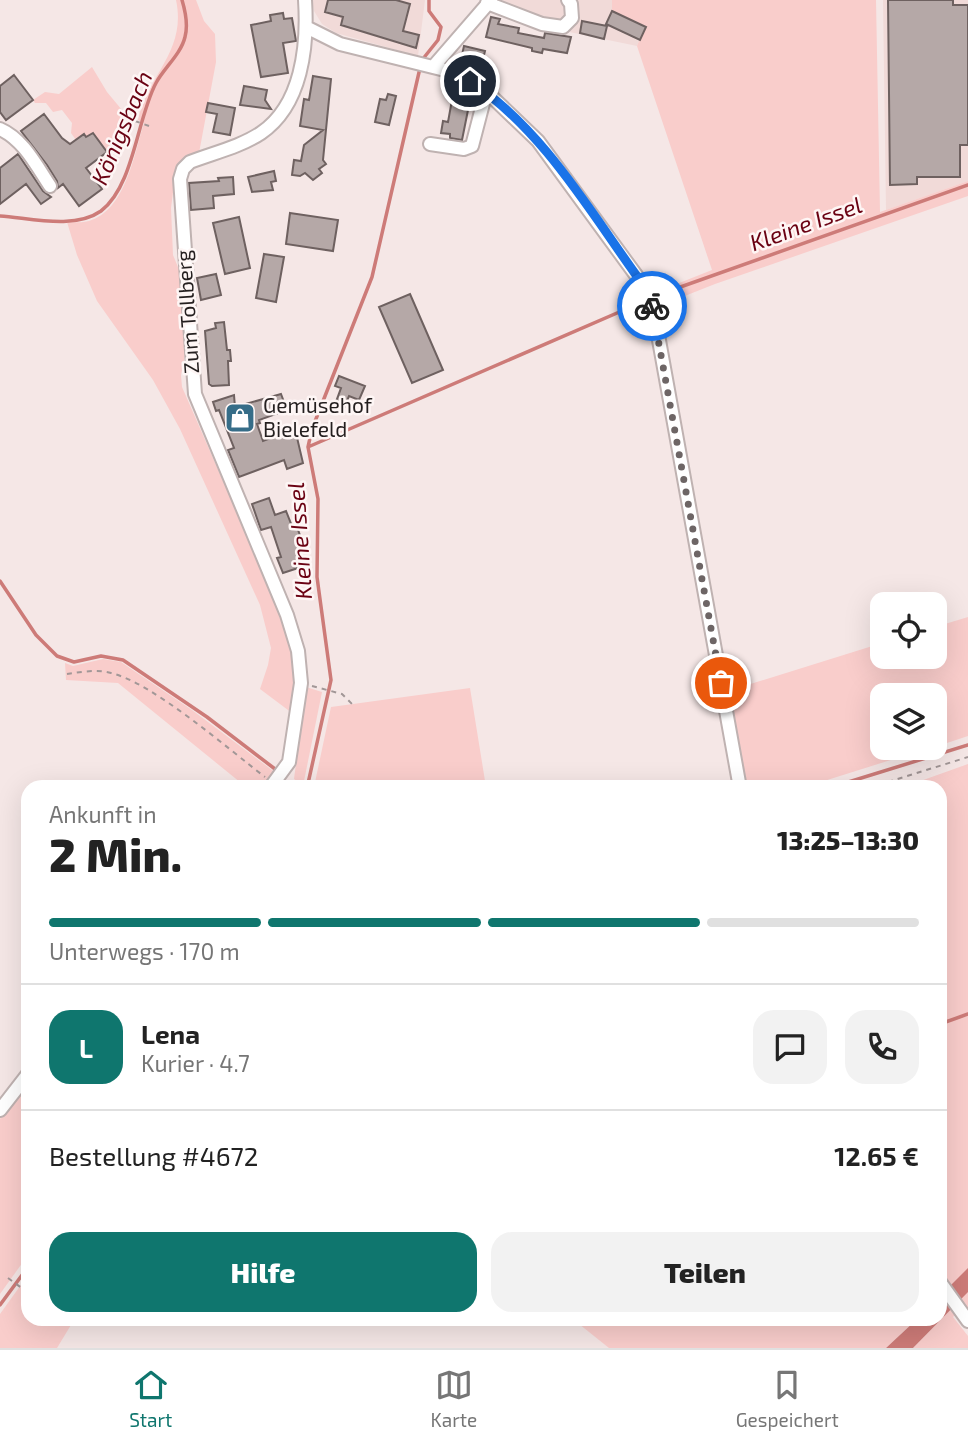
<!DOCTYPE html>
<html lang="de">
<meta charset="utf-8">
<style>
body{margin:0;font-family:"Exo 2",sans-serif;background:#f2f2f2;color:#222;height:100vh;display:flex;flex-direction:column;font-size:26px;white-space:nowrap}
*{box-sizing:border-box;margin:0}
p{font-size:23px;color:#767676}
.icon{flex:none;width:38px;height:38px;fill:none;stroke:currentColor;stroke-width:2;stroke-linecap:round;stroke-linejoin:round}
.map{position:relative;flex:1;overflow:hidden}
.sheet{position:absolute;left:21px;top:780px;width:926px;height:546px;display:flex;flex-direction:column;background:#fff;border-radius:21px;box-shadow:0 7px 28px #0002}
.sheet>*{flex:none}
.buttons{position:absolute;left:870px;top:592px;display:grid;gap:14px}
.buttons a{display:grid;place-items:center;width:77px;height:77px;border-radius:14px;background:#fff;box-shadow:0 7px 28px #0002;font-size:35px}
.pin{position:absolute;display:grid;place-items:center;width:60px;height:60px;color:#fff;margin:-30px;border:4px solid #fff;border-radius:50%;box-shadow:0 2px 7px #0007}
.courier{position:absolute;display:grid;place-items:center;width:70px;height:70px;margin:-35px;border:5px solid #1a73e8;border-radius:50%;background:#fff;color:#222;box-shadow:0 2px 9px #0007}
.headline em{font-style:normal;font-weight:800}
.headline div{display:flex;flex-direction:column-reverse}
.headline{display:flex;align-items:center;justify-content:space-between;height:119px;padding:0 28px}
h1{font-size:46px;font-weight:800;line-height:52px}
.bar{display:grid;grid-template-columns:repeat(4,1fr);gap:10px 7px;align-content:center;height:84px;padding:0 28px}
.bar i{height:9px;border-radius:5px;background:#e0e0e0}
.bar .current{background:#0f766e}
.bar p{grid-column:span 4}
.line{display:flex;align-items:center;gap:18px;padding:0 28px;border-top:2px solid #e0e0e0}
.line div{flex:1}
.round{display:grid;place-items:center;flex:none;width:74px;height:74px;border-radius:21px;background:#f2f2f2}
.button{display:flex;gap:14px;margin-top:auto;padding:14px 28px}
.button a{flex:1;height:80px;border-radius:21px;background:#0f766e;color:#fff;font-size:28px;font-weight:800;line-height:80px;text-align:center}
.button a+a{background:#f2f2f2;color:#222}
.dock{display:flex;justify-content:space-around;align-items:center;height:98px;border-top:2px solid #e0e0e0;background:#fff;font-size:19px;color:#767676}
.dock a{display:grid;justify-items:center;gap:4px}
.dock .current{color:#0f766e}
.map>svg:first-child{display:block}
.built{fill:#f1dad8}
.green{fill:#f9cdcb}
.water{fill:#cd7b78}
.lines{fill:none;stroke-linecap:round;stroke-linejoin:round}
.stream{stroke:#cd7b78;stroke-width:3.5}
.building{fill:#b5a8a7;stroke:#6e6160;stroke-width:2}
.minor-casing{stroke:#bfb2b1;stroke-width:16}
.path{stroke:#a29797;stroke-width:2;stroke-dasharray:5 5;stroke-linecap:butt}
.minor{stroke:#fff;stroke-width:12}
.done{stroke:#6d6565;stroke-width:7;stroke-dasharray:0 12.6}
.route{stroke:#1a73e8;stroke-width:9}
.labels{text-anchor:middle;stroke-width:5;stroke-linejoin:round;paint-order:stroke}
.street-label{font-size:21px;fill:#241f1f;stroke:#fef6f5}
.poi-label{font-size:21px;fill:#241f1f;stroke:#fef6f5;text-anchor:start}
.water-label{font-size:23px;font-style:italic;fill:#6a0112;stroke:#fef6f5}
</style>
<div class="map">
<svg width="968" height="1348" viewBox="0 0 968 1348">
<rect width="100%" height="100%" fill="#f5e7e6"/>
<path class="built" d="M 312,0 L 425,0 L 418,56 L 336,33 L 322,24 L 314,11 Z
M 498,0 L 612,0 L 612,11 L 640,40 L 637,46 L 521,22 L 490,7 Z
M 883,0 L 968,0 L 968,181 L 886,210 Z"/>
<path class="green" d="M 176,0 L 196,0 L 204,21 L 215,34 L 216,62 L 199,153 L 187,158 L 176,169 L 171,208 L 173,255 L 180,272 L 185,355 L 181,375 L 182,387 L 282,616 L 295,657 L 296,681 L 292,713 L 260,689 L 268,665 L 271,648 L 260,605 L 180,429 L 153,380 L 97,301 L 77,255 L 67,222 C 74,222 82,223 89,221 C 126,210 134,154 144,123 L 138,120 C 148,74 187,51 176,0 Z
M 612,0 L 876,0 L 880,212 L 968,181 L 968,196 L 715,284 L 657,307 L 654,293 L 712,270 L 637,46 L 645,27 L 612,11 Z
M 92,67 L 107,92 L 132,122 L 107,152 L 93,133 L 86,137 L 84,134 L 76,140 L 71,133 L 72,123 L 62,110 L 53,112 L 46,103 L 35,103 L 33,100 L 45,92 L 59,94 Z
M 968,617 L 968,736 L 935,747 L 934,695 L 882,695 L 882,747 L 932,747 L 805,787 L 747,787 L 728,691 L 882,643 L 882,656 L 934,656 L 935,627 Z
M 103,659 L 121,662 L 192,710 L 276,773 L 262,787 L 246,787 L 118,683 L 66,680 L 65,663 L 73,666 Z
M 306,687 L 322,692 L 303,786 L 294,779 Z
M 470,688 L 486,787 L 314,787 L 331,707 Z
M 968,764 L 968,1317 L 940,1276 L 940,788 L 901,788 Z
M 28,1083 L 28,1255 L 0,1294 L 0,1119 Z
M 28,1275 L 28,1320 L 74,1320 L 57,1348 L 0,1348 L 0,1314 Z
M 953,1307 L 957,1313 L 953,1317 L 968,1336 L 968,1348 L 913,1348 Z
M 574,1320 L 916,1320 L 886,1348 L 609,1348 Z"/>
<path class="water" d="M 968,1268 L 968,1292 L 913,1348 L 886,1348 L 916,1320 L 940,1320 L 940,1296 Z"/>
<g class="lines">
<path class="stream" d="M 422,60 L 438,40 L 441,27 L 429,11 L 429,0
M 0,216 C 30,218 74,230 101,211 C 134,186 137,118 156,83 C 164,68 181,54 185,37 C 188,26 185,10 182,0
M 655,296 L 968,185
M 308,447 L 312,429 L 372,277 L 420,68
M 0,581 L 36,635 L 57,656 L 74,662 L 101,656 L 123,660 L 207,717 L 275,769
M 307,788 L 331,680 L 317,577 L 318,499 L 308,447 L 647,300
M 829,788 L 968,745
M 940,1024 L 968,1014
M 0,1305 L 28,1267"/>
</g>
<path class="building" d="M 328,0 L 396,0 L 410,4 L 403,31 L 419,35 L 416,48 L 341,25 L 343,17 L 325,12 Z
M 888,0 L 953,0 L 953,5 L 968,5 L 968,145 L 960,145 L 960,177 L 917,177 L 917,184 L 890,185 Z
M 612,11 L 646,27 L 640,40 L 606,24 Z
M 283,13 L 284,19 L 292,18 L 296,41 L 283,43 L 288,73 L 261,77 L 251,25 L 271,21 L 270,15 Z
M 491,17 L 500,19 L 498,24 L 519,28 L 518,33 L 544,38 L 545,33 L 571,37 L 567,53 L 543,49 L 542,53 L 532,51 L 532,48 L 486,37 Z
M 582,21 L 607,26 L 604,39 L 580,33 Z
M 464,46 L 485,51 L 481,67 L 488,69 L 485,80 L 473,75 L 475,67 L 460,64 Z
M 14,75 L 33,100 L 6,120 L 0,112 L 0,86 Z
M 313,76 L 331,79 L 323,160 L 326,164 L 319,169 L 322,173 L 313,180 L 305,173 L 300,176 L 292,175 L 294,160 L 301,161 L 304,145 L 323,130 L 300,126 L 304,99 L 309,100 Z
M 244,86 L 267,90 L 265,100 L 271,109 L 240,105 Z
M 460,93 L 471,95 L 462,140 L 450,138 L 450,134 L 441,133 L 443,121 L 448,122 L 452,100 L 459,101 Z
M 388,94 L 396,96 L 389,125 L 375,122 L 380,99 L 386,100 Z
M 208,103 L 235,108 L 230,135 L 213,132 L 217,114 L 206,112 Z
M 44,114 L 62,138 L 70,144 L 84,134 L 86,137 L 93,133 L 107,152 L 86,168 L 102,189 L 79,206 L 63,184 L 58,188 L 57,181 L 47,165 L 21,131 Z
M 18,154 L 43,191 L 51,197 L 41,204 L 26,184 L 0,204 L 0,168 Z
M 274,171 L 276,181 L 271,182 L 273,190 L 252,192 L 248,177 Z
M 233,177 L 234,194 L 213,196 L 214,208 L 191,210 L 189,183 L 219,181 L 218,178 Z
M 290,213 L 338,220 L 333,251 L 286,244 Z
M 239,217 L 250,268 L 225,274 L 213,223 Z
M 264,254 L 284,257 L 276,302 L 256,298 Z
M 216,274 L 221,295 L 201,300 L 197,278 Z
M 410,294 L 443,370 L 412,383 L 379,307 Z
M 224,322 L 227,350 L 230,350 L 231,361 L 228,361 L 229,385 L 212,386 L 209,384 L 205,331 L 216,328 L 215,323 Z
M 339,376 L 365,386 L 359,400 L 349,396 L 342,413 L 333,410 L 341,388 L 335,386 Z
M 281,394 L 287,410 L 259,420 L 260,423 L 257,424 L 263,441 L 295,429 L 303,463 L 287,469 L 284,460 L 239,477 L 228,450 L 234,448 L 219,410 L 216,411 L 213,402 L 234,395 L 235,407 Z
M 269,498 L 275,515 L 286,511 L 292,526 L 296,524 L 304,547 L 296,553 L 301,567 L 283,573 L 277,558 L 281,557 L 271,527 L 261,530 L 252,504 Z"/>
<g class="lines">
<g class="minor-casing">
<path id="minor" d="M 487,3 L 542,24 L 563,27 L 572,18 L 571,4 L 568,0
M 306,27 L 340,44 L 449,71 L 491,96 L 538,141 L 644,286 L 653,307 L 740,788
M 433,67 L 491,0
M 0,129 C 23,139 36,165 50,186
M 430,144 L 464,149 L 472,146 L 486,92
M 270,788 L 289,762 L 301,683 L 298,651 L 287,615 L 195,394 L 180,179 L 183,169 L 190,162 C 213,153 240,147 261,133 C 302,105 308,46 305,0
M 0,1110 L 28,1074
M 940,1282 L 968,1321"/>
</g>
<path class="path" d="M 135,121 L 149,126
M 67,674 C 81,672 96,669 111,673 C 153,683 227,748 265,777
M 312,686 L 342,694 L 355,707
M 869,788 L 968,757
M 8,1278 L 23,1289"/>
<use href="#minor" class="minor"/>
</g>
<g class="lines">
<path class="done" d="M 652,306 L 721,683"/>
<path class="route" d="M 470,81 C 545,131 592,215 644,286 L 652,306"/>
</g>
<defs>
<g id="shop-square" transform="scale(1.575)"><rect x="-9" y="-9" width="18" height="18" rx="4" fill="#366d88" stroke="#fef6f5"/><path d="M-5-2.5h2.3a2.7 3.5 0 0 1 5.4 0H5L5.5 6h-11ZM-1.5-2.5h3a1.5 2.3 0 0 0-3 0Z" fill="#fff"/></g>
</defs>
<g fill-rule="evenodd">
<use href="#shop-square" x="240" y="418"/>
</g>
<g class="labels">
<g class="street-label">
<text transform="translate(188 312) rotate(-94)" y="7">Zum Tollberg</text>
</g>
<g class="poi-label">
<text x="263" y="413">Gemüsehof<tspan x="263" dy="24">Bielefeld</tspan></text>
</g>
<g class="water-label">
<text transform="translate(122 128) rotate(-67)" y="8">Königsbach</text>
<text transform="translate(806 224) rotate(-20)" y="8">Kleine Issel</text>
<text transform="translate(300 541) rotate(-94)" y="8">Kleine Issel</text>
</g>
</g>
</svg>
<div class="buttons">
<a><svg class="icon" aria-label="locate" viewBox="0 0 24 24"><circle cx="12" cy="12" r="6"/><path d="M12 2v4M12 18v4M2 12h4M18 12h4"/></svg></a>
<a><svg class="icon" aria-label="layers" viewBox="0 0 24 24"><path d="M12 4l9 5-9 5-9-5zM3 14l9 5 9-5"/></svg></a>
</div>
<div class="pin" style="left:721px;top:683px;background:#ea580c"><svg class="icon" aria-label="bag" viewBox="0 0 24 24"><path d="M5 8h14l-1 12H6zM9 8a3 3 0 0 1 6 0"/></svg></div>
<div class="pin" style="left:470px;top:81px;background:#1f2937"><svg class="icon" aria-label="home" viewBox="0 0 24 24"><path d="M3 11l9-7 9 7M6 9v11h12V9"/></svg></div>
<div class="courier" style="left:652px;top:306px"><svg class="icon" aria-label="bike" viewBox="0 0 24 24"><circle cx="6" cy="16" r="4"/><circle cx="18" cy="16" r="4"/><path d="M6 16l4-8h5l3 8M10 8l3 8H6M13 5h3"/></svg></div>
<section class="sheet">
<div class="headline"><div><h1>2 Min.</h1><p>Ankunft in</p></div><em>13:25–13:30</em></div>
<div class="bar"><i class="current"></i><i class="current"></i><i class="current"></i><i></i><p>Unterwegs · 170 m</p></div>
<div class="line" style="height:126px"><b class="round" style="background:#0f766e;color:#fff">L</b><div><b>Lena</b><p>Kurier · 4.7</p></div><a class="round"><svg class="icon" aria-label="chat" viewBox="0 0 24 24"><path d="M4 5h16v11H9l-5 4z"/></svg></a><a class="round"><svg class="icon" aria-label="phone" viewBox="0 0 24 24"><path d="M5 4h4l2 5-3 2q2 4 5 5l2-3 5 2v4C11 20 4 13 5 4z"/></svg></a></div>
<div class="line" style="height:91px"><div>Bestellung #4672</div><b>12.65 €</b></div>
<div class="button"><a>Hilfe</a><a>Teilen</a></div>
</section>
</div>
<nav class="dock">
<a class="current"><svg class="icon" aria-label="home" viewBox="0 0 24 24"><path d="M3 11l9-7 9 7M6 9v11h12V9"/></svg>Start</a>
<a><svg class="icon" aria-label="map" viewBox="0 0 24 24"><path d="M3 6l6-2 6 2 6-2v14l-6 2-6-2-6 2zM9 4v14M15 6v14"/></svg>Karte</a>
<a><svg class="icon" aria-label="saved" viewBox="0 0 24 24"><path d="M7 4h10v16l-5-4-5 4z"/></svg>Gespeichert</a>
</nav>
